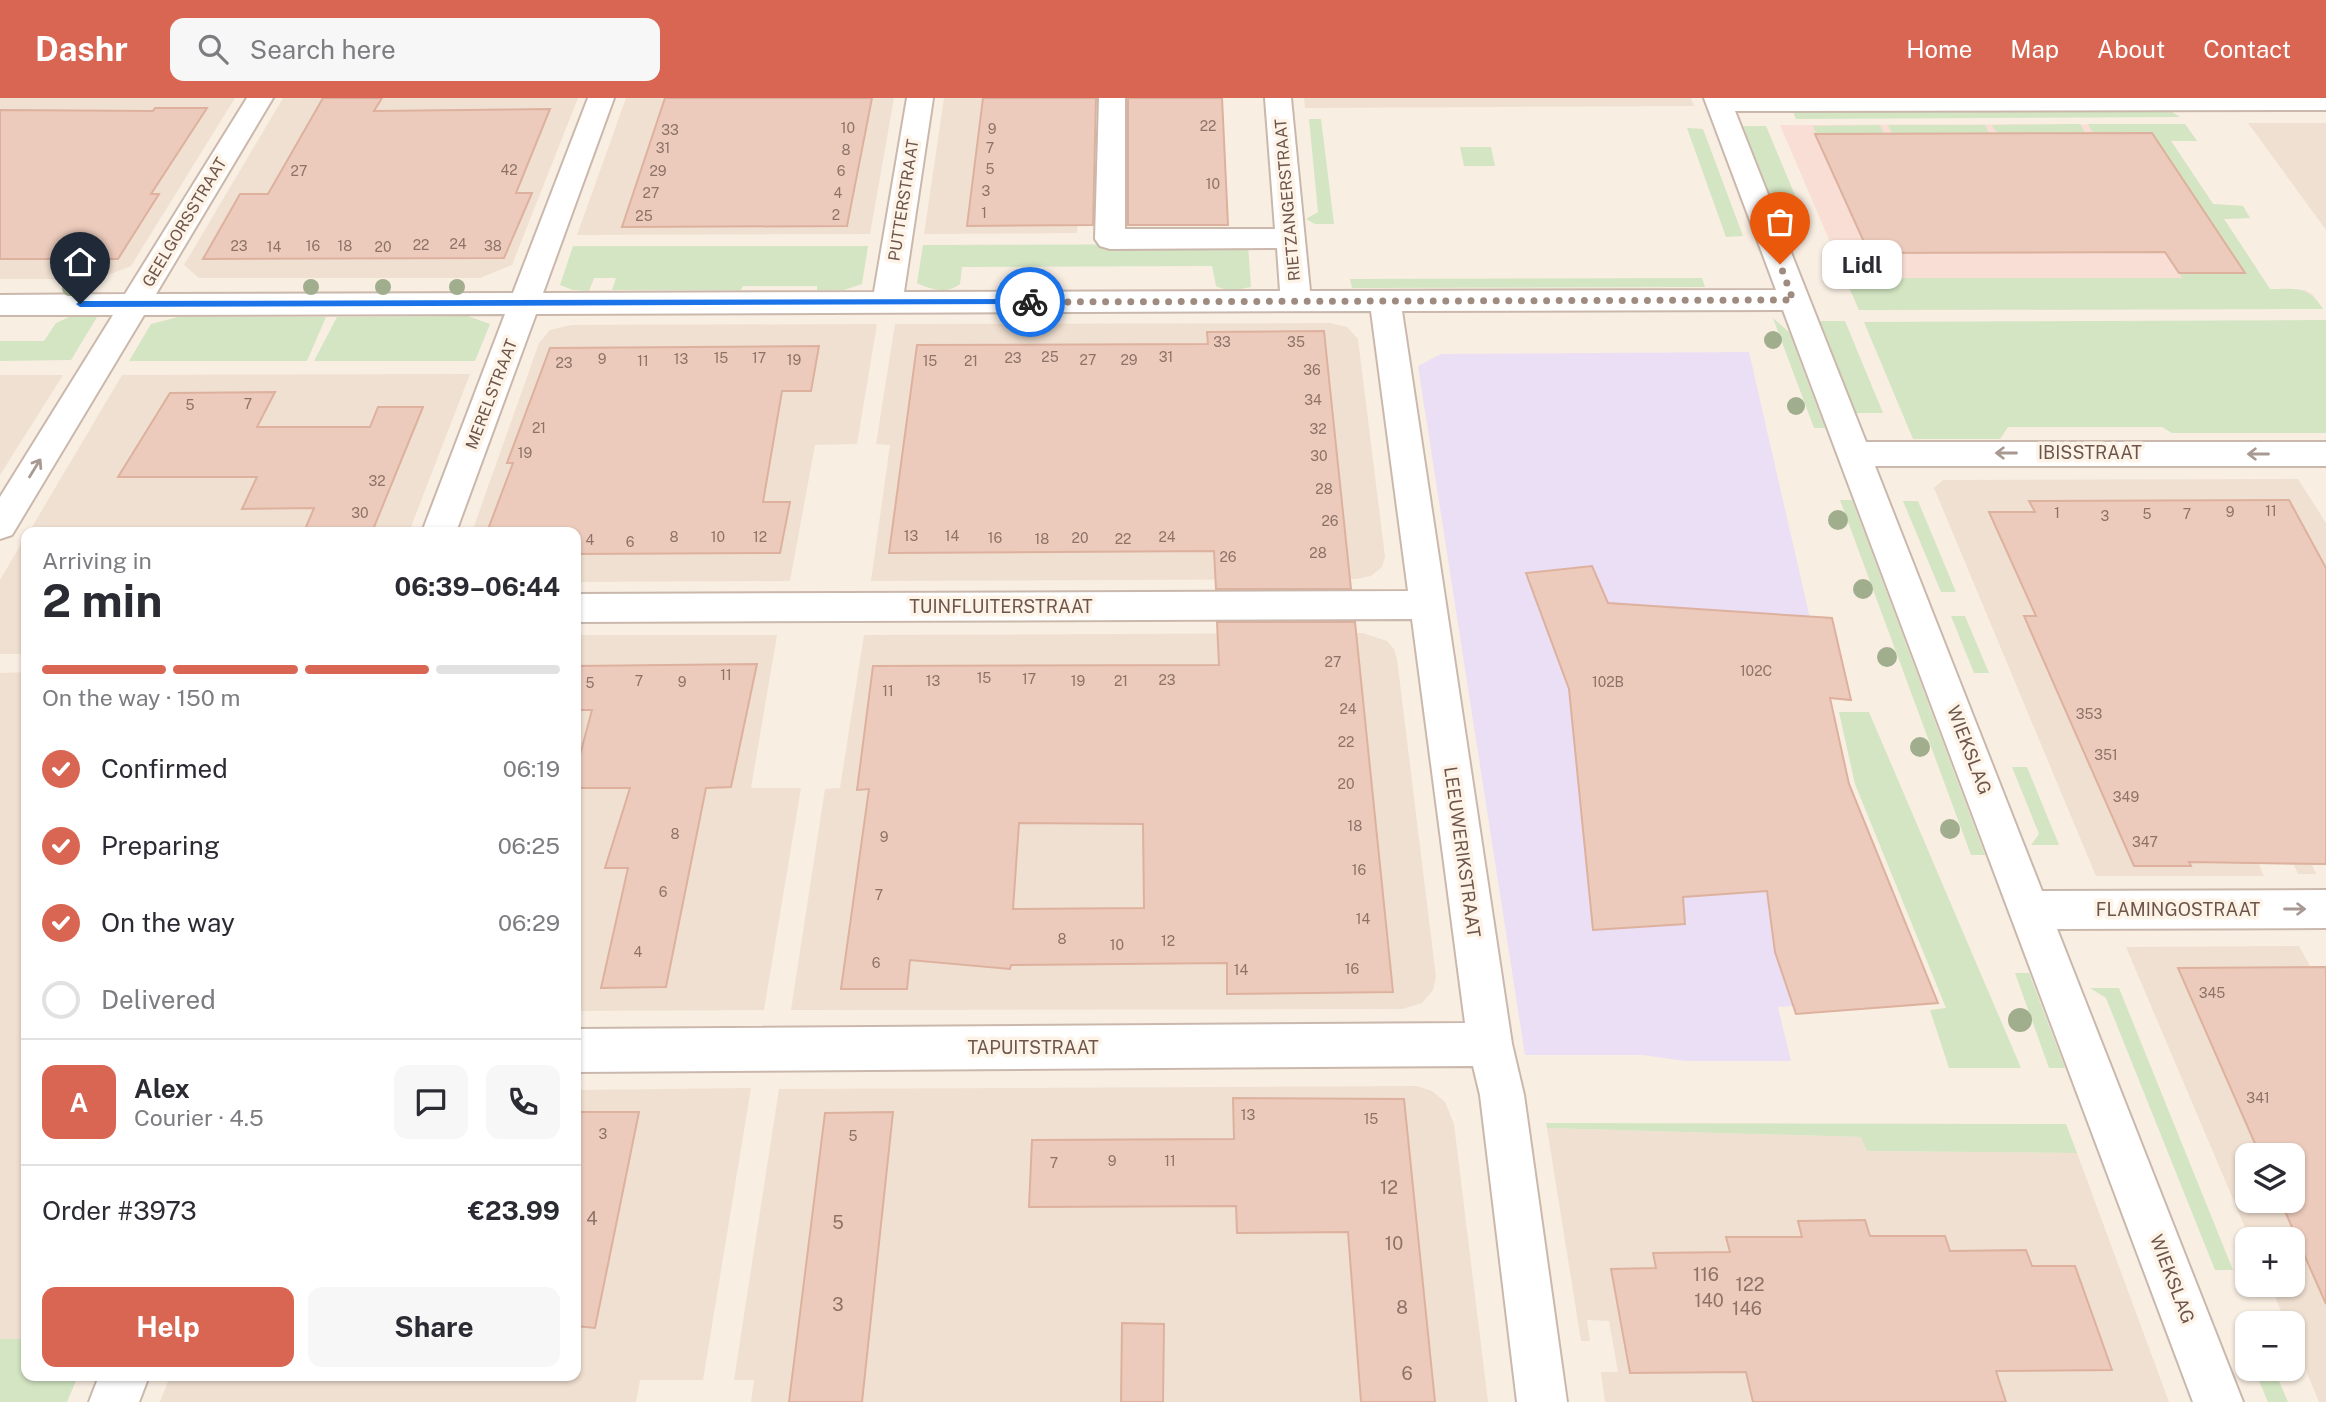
<!DOCTYPE html>
<meta charset="utf-8">
<style>
body{margin:0;font-family:"Public Sans",sans-serif;background:#f7f7f7;color:#2b2b33;height:100vh;display:flex;flex-direction:column;font-size:26px;white-space:nowrap}
*{box-sizing:border-box;margin:0}
p{font-size:23px;color:#7c7c81}
.icon{flex:none;width:38px;height:38px;fill:none;stroke:currentColor;stroke-width:2;stroke-linecap:round;stroke-linejoin:round}
.map{position:relative;flex:1;overflow:hidden}
.side{position:absolute;left:21px;top:429px;width:560px;height:854px;display:flex;flex-direction:column;background:#fff;border-radius:14px;box-shadow:0 2px 5px #0004}
.side>*{flex:none}
.fabs{position:absolute;left:2235px;top:1045px;display:grid;gap:14px}
.fabs a{display:grid;place-items:center;width:70px;height:70px;border-radius:14px;background:#fff;box-shadow:0 2px 5px #0004;font-size:35px}
.pin{position:absolute;display:grid;place-items:center;width:60px;height:60px;color:#fff;margin:-72px -30px;border-radius:50% 50% 50% 0;rotate:-45deg;box-shadow:0 0 7px #0007}
.pin .icon{rotate:45deg}
.courier{position:absolute;display:grid;place-items:center;width:70px;height:70px;margin:-35px;border:5px solid #1a73e8;border-radius:50%;background:#fff;color:#222;box-shadow:0 2px 9px #0007}
.bubble{position:absolute;height:49px;border-radius:14px;background:#fff;box-shadow:0 2px 5px #0004;font-size:23px;font-weight:700;line-height:49px;text-align:center}
.head em{font-style:normal;font-weight:700}
.head div{display:flex;flex-direction:column-reverse}
.head{display:flex;align-items:center;justify-content:space-between;height:119px;padding:0 21px}
h1{font-size:46px;font-weight:700;line-height:52px}
.bar{display:grid;grid-template-columns:repeat(4,1fr);gap:10px 7px;align-content:center;height:84px;padding:0 21px}
.bar i{height:9px;border-radius:5px;background:#e1e1e2}
.bar .active{background:#d86652}
.bar p{grid-column:span 4}
.line{display:flex;align-items:center;gap:18px;padding:0 21px;border-top:2px solid #e1e1e2}
.line div{flex:1}
.round{display:grid;place-items:center;flex:none;width:74px;height:74px;border-radius:14px;background:#f7f7f7}
ol{padding:0 21px;list-style:none}
li{display:flex;align-items:center;gap:21px;height:77px}
li p{margin-inline-start:auto}
li .icon{padding:7px;border-radius:50%;background:#d86652;color:#fff;stroke-width:4}
li:last-child{color:#7c7c81}
li i{width:38px;height:38px;border:4px solid #e1e1e2;border-radius:50%}
.button{display:flex;gap:14px;margin-top:auto;padding:14px 21px}
.button a{flex:1;height:80px;border-radius:14px;background:#d86652;color:#fff;font-size:28px;font-weight:700;line-height:80px;text-align:center}
.button a+a{background:#f7f7f7;color:#2b2b33}
header{display:flex;align-items:center;gap:42px;box-sizing:border-box;height:98px;padding:0 35px;background:#d86652;color:#fff}
header strong{font-size:33px}
nav{display:flex;gap:38px;margin-inline-start:auto;font-size:24px}
.search{width:490px;height:63px;background:#f7f7f7;display:flex;align-items:center;gap:18px;box-sizing:border-box;padding:0 24px;border-radius:14px;color:#7c7c81;font-size:26px}
.map>svg:first-child{display:block}
.residential{fill:#f0e0d1;fill-rule:evenodd}
.commercial{fill:#f9ded6}
.education{fill:#ebdff5}
.green{fill:#d3e5c2}
.building{fill:#eccbbc;stroke:#ddb19e;stroke-width:2;fill-rule:evenodd}
.lines{fill:none;stroke-linecap:round;stroke-linejoin:round}
.minor-casing{stroke:#cbb8ac;stroke-width:4}
.minor{fill:#fff;fill-rule:evenodd}
.tree{fill:#a1ae8d}
.oneway{stroke:#a89993}
.route{fill:#1a73e8}
.done{stroke:#9f8b80;stroke-width:7;stroke-dasharray:0 12.6}
.labels{text-anchor:middle;stroke-width:7;stroke-linejoin:round;paint-order:stroke}
.number-label{font-size:14px;fill:#8e7267}
.far-street-label{font-size:16px;fill:#6e554b;stroke:#fdf3e7}
.street-label{font-size:18px;fill:#6e554b;stroke:#fdf3e7}
.near-number-label{font-size:18px;fill:#8e7267}
</style>
<header>
<strong>Dashr</strong>
<div class="search"><svg class="icon" aria-label="search" viewBox="0 0 24 24"><circle cx="10" cy="10" r="6"/><path d="M15 15l6 6"/></svg>Search here</div>
<nav><a>Home</a><a>Map</a><a>About</a><a>Contact</a></nav>
</header>
<div class="map">
<svg width="2326" height="1304" viewBox="0 0 2326 1304">
<rect width="100%" height="100%" fill="#f9eee2"/>
<path class="residential" d="M 0,0 L 235,0 L 131,168 L 98,181 L 0,181 Z
M 283,0 L 578,0 L 512,167 L 480,180 L 199,180 L 184,167 Z
M 626,0 L 894,0 L 870,136 L 577,137 Z
M 944,0 L 1085,0 L 1077,135 L 924,136 Z
M 1304,0 L 1691,0 L 1694,8 L 1305,10 Z
M 2248,25 L 2326,25 L 2326,132 Z
M 1330,225 L 1347,229 L 1358,241 L 1385,459 L 1382,469 L 1371,478 L 1357,481 L 871,483 L 890,347 L 876,346 L 895,226 Z
M 877,226 L 857,346 L 815,347 L 790,483 L 576,484 L 576,434 L 472,434 L 539,245 L 550,232 L 571,227 Z
M 470,276 L 409,434 L 29,434 L 122,277 Z
M 0,277 L 63,277 L 0,377 Z
M 2298,381 L 2326,425 L 2326,767 L 2312,767 L 2316,776 L 2298,776 L 2294,767 L 2259,766 L 2264,778 L 2096,778 L 1934,390 L 1943,382 Z
M 26,438 L 26,556 L 0,556 L 0,482 Z
M 1363,535 L 1387,543 L 1394,551 L 1397,561 L 1436,879 L 1433,892 L 1422,905 L 1402,911 L 791,912 L 825,691 L 840,690 L 864,537 Z
M 576,537 L 777,537 L 751,690 L 801,690 L 764,912 L 576,913 Z
M 26,574 L 26,1241 L 0,1241 L 0,575 Z
M 2299,848 L 2310,868 L 2326,868 L 2326,1304 L 2319,1304 L 2293,1241 L 2292,1225 L 2286,1225 L 2270,1187 L 2292,1186 L 2292,1141 L 2250,1141 L 2126,849 ZM 2247,1057 L 2292,1057 L 2292,1102 L 2247,1102 Z
M 1417,988 L 1432,993 L 1445,1004 L 1454,1026 L 1488,1304 L 751,1304 L 754,1282 L 734,1282 L 779,991 Z
M 751,990 L 703,1282 L 640,1282 L 636,1304 L 160,1304 L 170,1278 L 576,1278 L 576,992 Z
M 1547,1030 L 1862,1039 L 1867,1053 L 2077,1055 L 2169,1304 L 1605,1304 L 1601,1274 L 1618,1274 L 1609,1223 L 1587,1222 L 1590,1243 L 1581,1243 Z"/>
<path class="commercial" d="M 2185,26 L 2197,43 L 2171,43 L 2213,106 L 2243,108 L 2250,120 L 2224,121 L 2270,191 L 2305,192 L 2313,197 L 2323,211 L 1859,212 L 1780,27 Z"/>
<path class="education" d="M 1749,254 L 1848,686 L 1938,905 L 1796,916 L 1794,908 L 1778,909 L 1791,963 L 1685,963 L 1643,957 L 1525,957 L 1418,268 L 1441,256 Z"/>
<path class="green" d="M 2171,13 L 2180,19 L 1796,21 L 1793,14 Z
M 1309,21 L 1321,21 L 1334,126 L 1315,126 L 1306,121 L 1318,114 Z
M 2080,26 L 2085,35 L 1997,35 L 1992,27 Z
M 2088,26 L 2185,26 L 2197,43 L 2171,43 L 2213,106 L 2243,108 L 2250,120 L 2224,121 L 2270,191 C 2296,191 2308,187 2323,211 L 1859,212 L 1845,180 L 2182,180 L 2180,175 L 2245,175 L 2152,35 L 2093,35 Z
M 1880,27 L 1884,36 L 1816,36 L 1813,28 Z
M 1888,27 L 1985,27 L 1989,35 L 1892,36 Z
M 1743,28 L 1766,28 L 1799,107 L 1774,107 Z
M 1687,30 L 1703,31 L 1743,138 L 1726,139 Z
M 1460,49 L 1491,49 L 1495,68 L 1464,68 Z
M 1248,146 L 1251,189 C 1241,191 1226,194 1216,188 L 1212,168 L 962,169 L 960,186 C 948,196 931,192 917,185 L 923,147 Z
M 573,148 L 868,148 L 862,186 L 844,192 L 817,192 L 817,188 L 743,188 L 741,192 L 612,192 L 616,180 L 594,180 L 589,193 L 573,192 L 560,187 Z
M 1702,180 L 1705,189 L 1352,190 L 1350,181 Z
M 468,218 L 490,226 L 475,263 L 314,263 L 337,219 Z
M 69,219 L 97,219 L 71,262 L 0,263 L 0,243 L 44,243 L 56,225 Z
M 178,219 L 326,219 L 307,263 L 129,263 L 151,226 Z
M 1773,220 L 1789,234 L 1825,330 L 1814,330 Z
M 2326,222 L 2326,335 L 2172,335 L 2162,329 L 2008,329 L 2000,341 L 1913,341 L 1864,224 Z
M 1820,223 L 1845,223 L 1883,315 L 1856,315 Z
M 1840,402 L 1852,402 L 1985,757 L 1971,757 Z
M 1903,403 L 1918,403 L 1956,494 L 1941,494 Z
M 1951,518 L 1965,518 L 1989,575 L 1974,575 Z
M 1839,614 L 1869,614 L 2021,970 L 1949,970 L 1930,912 L 1946,910 L 1855,686 Z
M 2012,669 L 2027,669 L 2059,747 L 2031,747 L 2039,736 Z
M 2015,875 L 2029,875 L 2065,970 L 2049,970 Z
M 2090,890 L 2119,890 L 2233,1172 L 2215,1172 L 2106,900 Z
M 1546,1025 L 2066,1026 L 2077,1055 L 1867,1053 L 1861,1039 L 1547,1030 Z
M 0,1241 L 26,1241 L 26,1278 L 78,1278 L 67,1304 L 0,1304 Z
M 2254,1271 L 2274,1271 L 2288,1304 L 2268,1304 Z"/>
<path class="building" d="M 323,0 L 382,0 L 374,13 L 550,11 L 516,95 L 532,95 L 504,160 L 203,161 L 240,96 L 268,96 Z
M 665,0 L 872,0 L 847,128 L 622,129 Z
M 983,0 L 1096,0 L 1093,127 L 967,128 Z
M 1128,0 L 1222,0 L 1228,127 L 1128,127 Z
M 155,10 L 207,10 L 151,96 L 159,96 L 118,161 L 0,161 L 0,12 L 153,13 Z
M 2152,35 L 2245,175 L 2179,175 L 2165,154 L 1869,155 L 1815,36 Z
M 1324,233 L 1351,491 L 1216,491 L 1214,453 L 889,455 L 917,247 L 1208,246 L 1207,234 Z
M 819,248 L 811,293 L 782,293 L 763,404 L 790,404 L 780,455 L 576,456 L 576,434 L 487,434 L 513,365 L 507,365 L 550,250 Z
M 275,294 L 257,329 L 370,329 L 378,309 L 423,309 L 372,434 L 304,434 L 314,410 L 242,411 L 257,379 L 118,379 L 170,295 Z
M 2289,402 L 2326,470 L 2326,766 L 2189,764 L 2191,768 L 2134,768 L 2024,518 L 2036,518 L 1989,414 L 2035,414 L 2029,403 Z
M 1592,468 L 1608,505 L 1832,520 L 1851,602 L 1830,600 L 1849,686 L 1938,905 L 1796,916 L 1775,854 L 1767,793 L 1683,799 L 1685,826 L 1593,832 L 1569,591 L 1526,475 Z
M 1217,524 L 1355,524 L 1393,894 L 1227,896 L 1227,865 L 1011,867 L 1010,871 L 910,862 L 907,891 L 841,891 L 869,691 L 857,692 L 873,568 L 1219,567 ZM 1019,725 L 1143,726 L 1144,810 L 1013,811 Z
M 757,566 L 731,689 L 706,690 L 666,889 L 601,890 L 628,770 L 605,770 L 630,690 L 576,690 L 576,672 L 592,612 L 576,612 L 576,568 Z
M 2326,869 L 2326,1206 L 2280,1102 L 2292,1102 L 2292,1057 L 2260,1057 L 2178,870 Z
M 1233,1000 L 1404,1001 L 1435,1304 L 1361,1304 L 1348,1134 L 1237,1135 L 1236,1108 L 1029,1109 L 1032,1042 L 1234,1041 Z
M 576,1014 L 639,1014 L 595,1230 L 576,1228 Z
M 893,1014 L 862,1304 L 789,1304 L 825,1015 Z
M 1865,1122 L 1870,1138 L 1945,1138 L 1950,1153 L 2026,1152 L 2032,1168 L 2075,1168 L 2112,1272 L 1996,1273 L 2006,1304 L 1753,1304 L 1746,1274 L 1630,1275 L 1611,1171 L 1656,1170 L 1653,1155 L 1730,1154 L 1726,1139 L 1802,1139 L 1798,1123 Z
M 1122,1225 L 1164,1226 L 1163,1304 L 1121,1304 Z"/>
<g class="lines">
<g class="minor-casing">
<path id="minor" d="M 247,0 L 273,0 L 156,196 L 513,195 L 588,0 L 614,0 L 543,195 L 874,194 L 907,0 L 933,0 L 904,194 L 1280,193 L 1277,150 L 1110,151 L 1100,148 L 1095,141 L 1099,0 L 1125,0 L 1125,131 L 1275,131 L 1265,0 L 1291,0 L 1310,193 L 1776,192 L 1704,0 L 2326,0 L 2326,12 L 1735,13 L 1866,344 L 2326,344 L 2326,368 L 1875,368 L 2042,793 L 2326,792 L 2326,830 L 2057,831 L 2243,1304 L 2193,1304 L 1783,212 L 1402,213 L 1512,946 L 1524,997 L 1567,1304 L 1517,1304 L 1480,997 L 1473,968 L 576,974 L 576,931 L 1465,925 L 1412,521 L 576,524 L 576,496 L 1408,493 L 1371,213 L 536,216 L 456,434 L 422,434 L 505,216 L 144,217 L 12,437 L 0,441 L 0,399 L 113,217 L 0,217 L 0,197 L 125,196 Z
M 99,1278 L 149,1278 L 139,1304 L 89,1304 Z"/>
</g>
<use href="#minor" class="minor"/>
</g>
<g class="tree">
<circle cx="311" cy="189" r="8"/>
<circle cx="383" cy="189" r="8"/>
<circle cx="457" cy="189" r="8"/>
<circle cx="70" cy="190" r="8"/>
<circle cx="1773" cy="242" r="9"/>
<circle cx="1796" cy="308" r="9"/>
<circle cx="1838" cy="422" r="10"/>
<circle cx="1863" cy="491" r="10"/>
<circle cx="1887" cy="559" r="10"/>
<circle cx="1920" cy="649" r="10"/>
<circle cx="1950" cy="731" r="10"/>
<circle cx="2020" cy="922" r="12"/>
</g>
<defs><path id="oneway-shaft" d="M-6 0H5M1.5-3L5.5 0L1.5 3" fill="none" stroke-width="1.6" stroke-linecap="round" stroke-linejoin="round" transform="scale(1.75)"/></defs>
<g class="oneway">
<use href="#oneway-shaft" transform="translate(2006 355) rotate(-180)"/>
<use href="#oneway-shaft" transform="translate(2258 356) rotate(-180)"/>
<use href="#oneway-shaft" transform="translate(35 370) rotate(-58)"/>
<use href="#oneway-shaft" transform="translate(2295 811)"/>
</g>
<path class="route" d="M 1030,201 L 1035,204 L 1033,206 L 80,209 L 76,206 L 80,203 Z"/>
<g class="lines">
<path class="done" d="M 1030,204 L 1793,202 L 1780,166"/>
</g>
<g class="labels">
<g class="number-label">
<text x="1208" y="33">22</text>
<text x="848" y="35">10</text>
<text x="992" y="36">9</text>
<text x="670" y="37">33</text>
<text x="663" y="55">31</text>
<text x="990" y="55">7</text>
<text x="846" y="57">8</text>
<text x="990" y="76">5</text>
<text x="509" y="77">42</text>
<text x="299" y="78">27</text>
<text x="658" y="78">29</text>
<text x="841" y="78">6</text>
<text x="1213" y="91">10</text>
<text x="986" y="98">3</text>
<text x="651" y="100">27</text>
<text x="838" y="100">4</text>
<text x="984" y="120">1</text>
<text x="836" y="122">2</text>
<text x="644" y="123">25</text>
<text x="458" y="151">24</text>
<text x="421" y="152">22</text>
<text x="239" y="153">23</text>
<text x="313" y="153">16</text>
<text x="345" y="153">18</text>
<text x="493" y="153">38</text>
<text x="274" y="154">14</text>
<text x="383" y="154">20</text>
<text x="1222" y="249">33</text>
<text x="1296" y="249">35</text>
<text x="1050" y="264">25</text>
<text x="1166" y="264">31</text>
<text x="721" y="265">15</text>
<text x="759" y="265">17</text>
<text x="1013" y="265">23</text>
<text x="602" y="266">9</text>
<text x="681" y="266">13</text>
<text x="794" y="267">19</text>
<text x="1088" y="267">27</text>
<text x="1129" y="267">29</text>
<text x="643" y="268">11</text>
<text x="930" y="268">15</text>
<text x="971" y="268">21</text>
<text x="564" y="270">23</text>
<text x="1312" y="277">36</text>
<text x="1313" y="307">34</text>
<text x="248" y="311">7</text>
<text x="190" y="312">5</text>
<text x="539" y="335">21</text>
<text x="1318" y="336">32</text>
<text x="525" y="360">19</text>
<text x="1319" y="363">30</text>
<text x="377" y="388">32</text>
<text x="1324" y="396">28</text>
<text x="2271" y="418">11</text>
<text x="2230" y="419">9</text>
<text x="360" y="420">30</text>
<text x="2057" y="420">1</text>
<text x="2147" y="421">5</text>
<text x="2187" y="421">7</text>
<text x="2105" y="423">3</text>
<text x="1330" y="428">26</text>
<text x="911" y="443">13</text>
<text x="952" y="443">14</text>
<text x="674" y="444">8</text>
<text x="718" y="444">10</text>
<text x="760" y="444">12</text>
<text x="1167" y="444">24</text>
<text x="995" y="445">16</text>
<text x="1080" y="445">20</text>
<text x="1042" y="446">18</text>
<text x="1123" y="446">22</text>
<text x="590" y="447">4</text>
<text x="630" y="449">6</text>
<text x="1318" y="460">28</text>
<text x="1228" y="464">26</text>
<text x="1333" y="569">27</text>
<text x="1756" y="578">102C</text>
<text x="726" y="582">11</text>
<text x="984" y="585">15</text>
<text x="1029" y="586">17</text>
<text x="1167" y="587">23</text>
<text x="639" y="588">7</text>
<text x="933" y="588">13</text>
<text x="1078" y="588">19</text>
<text x="1121" y="588">21</text>
<text x="682" y="589">9</text>
<text x="1608" y="589">102B</text>
<text x="590" y="590">5</text>
<text x="888" y="598">11</text>
<text x="1348" y="616">24</text>
<text x="2089" y="621">353</text>
<text x="1346" y="649">22</text>
<text x="2106" y="662">351</text>
<text x="1346" y="691">20</text>
<text x="2126" y="704">349</text>
<text x="1355" y="733">18</text>
<text x="675" y="741">8</text>
<text x="884" y="744">9</text>
<text x="2145" y="749">347</text>
<text x="1359" y="777">16</text>
<text x="663" y="799">6</text>
<text x="879" y="802">7</text>
<text x="1363" y="826">14</text>
<text x="1062" y="846">8</text>
<text x="1168" y="848">12</text>
<text x="1117" y="852">10</text>
<text x="638" y="859">4</text>
<text x="876" y="870">6</text>
<text x="1352" y="876">16</text>
<text x="1241" y="877">14</text>
<text x="2212" y="900">345</text>
<text x="2258" y="1005">341</text>
<text x="1248" y="1022">13</text>
<text x="1371" y="1026">15</text>
<text x="603" y="1041">3</text>
<text x="853" y="1043">5</text>
<text x="1112" y="1068">9</text>
<text x="1170" y="1068">11</text>
<text x="1054" y="1070">7</text>
</g>
<g class="far-street-label">
<text transform="translate(903 102) rotate(-81)" y="6">PUTTERSTRAAT</text>
<text transform="translate(1287 102) rotate(-95)" y="6">RIETZANGERSTRAAT</text>
<text transform="translate(184 124) rotate(-59)" y="6">GEELGORSSTRAAT</text>
<text transform="translate(491 296) rotate(-69)" y="6">MERELSTRAAT</text>
</g>
<g class="street-label">
<text x="2090" y="361">IBISSTRAAT</text>
<text x="1001" y="515">TUINFLUITERSTRAAT</text>
<text transform="translate(1969 652) rotate(69)" y="6">WIEKSLAG</text>
<text transform="translate(1462 754) rotate(82)" y="6">LEEUWERIKSTRAAT</text>
<text x="2178" y="818">FLAMINGOSTRAAT</text>
<text x="1033" y="956">TAPUITSTRAAT</text>
<text transform="translate(2172 1181) rotate(69)" y="6">WIEKSLAG</text>
</g>
<g class="near-number-label">
<text x="1389" y="1096">12</text>
<text x="592" y="1127">4</text>
<text x="838" y="1131">5</text>
<text x="1394" y="1152">10</text>
<text x="1706" y="1183">116</text>
<text x="1750" y="1193">122</text>
<text x="1709" y="1209">140</text>
<text x="838" y="1213">3</text>
<text x="1402" y="1216">8</text>
<text x="1747" y="1217">146</text>
<text x="1407" y="1282">6</text>
</g>
</g>
</svg>
<div class="fabs">
<a><svg class="icon" aria-label="layers" viewBox="0 0 24 24"><path d="M12 4l9 5-9 5-9-5zM3 14l9 5 9-5"/></svg></a>
<a>+</a>
<a>−</a>
</div>
<div class="pin" style="left:1780px;top:166px;background:#ea580c"><svg class="icon" aria-label="bag" viewBox="0 0 24 24"><path d="M5 8h14l-1 12H6zM9 8a3 3 0 0 1 6 0"/></svg></div>
<div class="pin" style="left:80px;top:206px;background:#1f2937"><svg class="icon" aria-label="home" viewBox="0 0 24 24"><path d="M3 11l9-7 9 7M6 9v11h12V9"/></svg></div>
<div class="courier" style="left:1030px;top:204px"><svg class="icon" aria-label="bike" viewBox="0 0 24 24"><circle cx="6" cy="16" r="4"/><circle cx="18" cy="16" r="4"/><path d="M6 16l4-8h5l3 8M10 8l3 8H6M13 5h3"/></svg></div>
<div class="bubble" style="left:1822px;top:142px;width:80px">Lidl</div>
<section class="side">
<div class="head"><div><h1>2 min</h1><p>Arriving in</p></div><em>06:39–06:44</em></div>
<div class="bar"><i class="active"></i><i class="active"></i><i class="active"></i><i></i><p>On the way · 150 m</p></div>
<ol>
<li><svg class="icon" aria-label="check" viewBox="0 0 24 24"><path d="M5 12l5 5 9-10"/></svg>Confirmed<p>06:19</p></li>
<li><svg class="icon" aria-label="check" viewBox="0 0 24 24"><path d="M5 12l5 5 9-10"/></svg>Preparing<p>06:25</p></li>
<li><svg class="icon" aria-label="check" viewBox="0 0 24 24"><path d="M5 12l5 5 9-10"/></svg>On the way<p>06:29</p></li>
<li><i></i>Delivered</li>
</ol>
<div class="line" style="height:126px"><b class="round" style="background:#d86652;color:#fff">A</b><div><b>Alex</b><p>Courier · 4.5</p></div><a class="round"><svg class="icon" aria-label="chat" viewBox="0 0 24 24"><path d="M4 5h16v11H9l-5 4z"/></svg></a><a class="round"><svg class="icon" aria-label="phone" viewBox="0 0 24 24"><path d="M5 4h4l2 5-3 2q2 4 5 5l2-3 5 2v4C11 20 4 13 5 4z"/></svg></a></div>
<div class="line" style="height:91px"><div>Order #3973</div><b>€23.99</b></div>
<div class="button"><a>Help</a><a>Share</a></div>
</section>
</div>
